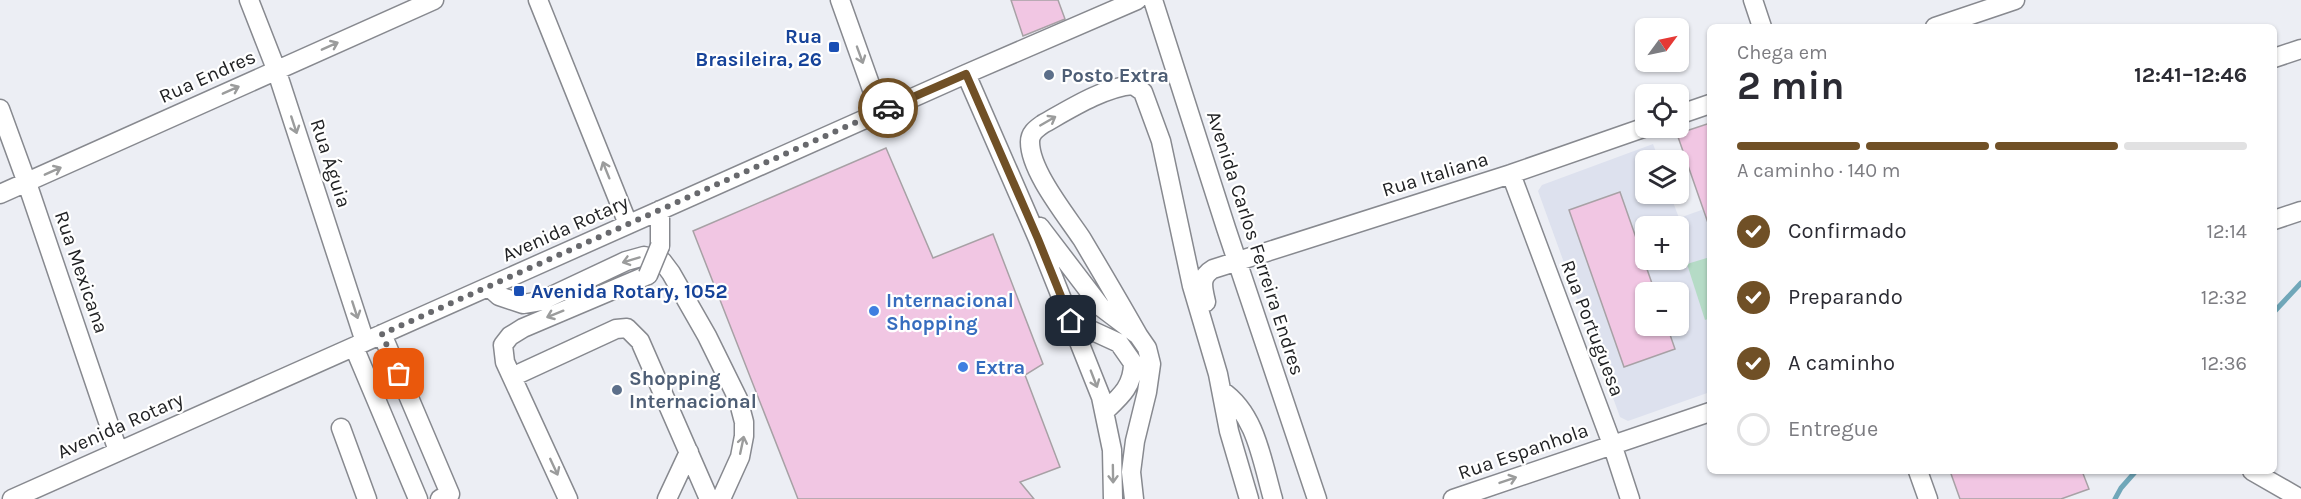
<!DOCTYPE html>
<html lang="pt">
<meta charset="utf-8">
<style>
body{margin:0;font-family:Karla,sans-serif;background:#f7f7f7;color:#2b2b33;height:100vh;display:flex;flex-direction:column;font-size:22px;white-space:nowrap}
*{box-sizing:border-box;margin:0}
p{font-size:20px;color:#7c7c81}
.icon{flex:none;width:33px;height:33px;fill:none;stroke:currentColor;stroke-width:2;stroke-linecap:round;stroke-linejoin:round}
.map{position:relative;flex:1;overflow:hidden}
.sheet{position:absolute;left:1707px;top:24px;width:570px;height:450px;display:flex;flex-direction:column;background:#fff;border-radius:9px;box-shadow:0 2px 4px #0004}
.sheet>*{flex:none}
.needle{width:39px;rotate:57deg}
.controls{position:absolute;left:1635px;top:18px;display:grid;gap:12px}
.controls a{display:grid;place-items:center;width:54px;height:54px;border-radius:9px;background:#fff;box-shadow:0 2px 4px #0004;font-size:30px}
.pin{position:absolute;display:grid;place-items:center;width:51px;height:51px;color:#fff;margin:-26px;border-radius:12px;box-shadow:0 3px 9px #0006}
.courier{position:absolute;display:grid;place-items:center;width:60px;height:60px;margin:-30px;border:4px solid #705026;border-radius:50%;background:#fff;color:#222;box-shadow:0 2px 8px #0007}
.headline em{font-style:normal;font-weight:700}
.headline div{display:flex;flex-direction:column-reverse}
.headline{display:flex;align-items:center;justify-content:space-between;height:102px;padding:0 30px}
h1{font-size:39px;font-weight:700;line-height:45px}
.bar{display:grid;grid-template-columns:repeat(4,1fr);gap:9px 6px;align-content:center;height:72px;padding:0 30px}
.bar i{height:8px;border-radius:4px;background:#e1e1e2}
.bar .current{background:#705026}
.bar p{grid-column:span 4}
ol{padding:0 30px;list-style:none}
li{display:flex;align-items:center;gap:18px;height:66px}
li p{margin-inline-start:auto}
li .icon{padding:6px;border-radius:50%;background:#705026;color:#fff;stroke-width:4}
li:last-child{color:#7c7c81}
li i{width:33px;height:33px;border:3px solid #e1e1e2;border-radius:50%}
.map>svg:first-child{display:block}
.built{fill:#dde1ee;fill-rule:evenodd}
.green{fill:#b5dbc6}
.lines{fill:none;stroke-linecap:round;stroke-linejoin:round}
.stream{stroke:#70a7b9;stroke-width:5}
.building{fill:#f1c6e3;stroke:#a7a1a5;stroke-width:1.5}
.minor-casing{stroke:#87898f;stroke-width:21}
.minor{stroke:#fff;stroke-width:18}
.minor-bridge-casing{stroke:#87898f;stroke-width:21;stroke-linecap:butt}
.minor-bridge{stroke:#fff;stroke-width:18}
.oneway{stroke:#9b9c9c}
.done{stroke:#68696d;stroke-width:6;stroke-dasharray:0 10.8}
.route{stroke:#705026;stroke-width:8}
.transit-dot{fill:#1a4fb4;stroke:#fff;stroke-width:2}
.service-dot{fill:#5c6f8a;stroke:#fff;stroke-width:2}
.shop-dot{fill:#3f7fe0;stroke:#fff;stroke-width:2}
.labels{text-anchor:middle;stroke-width:4.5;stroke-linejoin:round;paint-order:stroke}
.transit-label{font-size:20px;font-weight:bold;fill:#164399;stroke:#fff;text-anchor:end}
.service-label{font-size:20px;font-weight:bold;fill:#4e5e75;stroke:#fff;text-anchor:start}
.street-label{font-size:20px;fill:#212224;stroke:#fff}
.shop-label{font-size:20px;font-weight:bold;fill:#366cbe;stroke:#fff;text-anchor:start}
</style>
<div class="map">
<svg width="2301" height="499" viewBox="0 0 2301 499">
<rect width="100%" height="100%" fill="#eceef4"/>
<path class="built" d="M 1653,144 L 1659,160 L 1646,160 L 1646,194 L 1670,194 L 1679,218 L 1710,207 L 1710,392 L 1628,421 L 1620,417 L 1538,191 L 1542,185 ZM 1646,226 L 1678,226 L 1678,260 L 1646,260 ZM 1646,292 L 1678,292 L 1678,326 L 1646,326 Z"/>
<path class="green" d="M 1710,257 L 1710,318 L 1705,320 L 1687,264 Z"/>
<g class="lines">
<path class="stream" d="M 2274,312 L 2301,283
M 2115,499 L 2121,488 L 2136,471"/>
</g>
<path class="building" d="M 1011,0 L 1058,0 L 1065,19 L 1023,36 Z
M 1710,123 L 1710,222 L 1708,223 L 1677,134 Z
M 886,148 L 933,258 L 993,234 L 1043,364 L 1025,375 L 1060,467 L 1020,482 L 1034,499 L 798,499 L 693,231 Z
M 1620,192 L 1655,292 L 1646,292 L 1646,326 L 1667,326 L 1675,349 L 1624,367 L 1569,210 Z
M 1950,471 L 2082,471 L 2089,489 L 2061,499 L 1960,499 Z"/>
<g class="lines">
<g class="minor-casing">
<path id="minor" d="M 249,0 L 276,69 L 365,342
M 538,0 L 628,224
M 840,0 L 880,112
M 1153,0 L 1226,228 L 1317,499
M 1753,0 L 1762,27
M 1935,27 L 2015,0
M 2274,58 L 2301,49
M 966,74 L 1038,239 L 1101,397 L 1112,450 L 1113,499
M 0,109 L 27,183 L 118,451
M 1678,115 L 1710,104
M 1511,174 L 1612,444 L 1630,499
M 0,194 L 434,0
M 2274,220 L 2301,211
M 1040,227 L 1101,307 L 1138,335 L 1147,348 L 1151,364 L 1147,392 L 1135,441 L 1131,472 L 1134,499
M 660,246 L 660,210
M 489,287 L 499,296 L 523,304 L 541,301 L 626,261 L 644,256 L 662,261 L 671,273 L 707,336 L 738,399 L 744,422 L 744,436 L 740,457 L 721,499
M 1206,302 C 1203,288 1199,277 1213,269 L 1511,174 L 1646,127
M 1071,321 L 1119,343 L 1133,363 C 1133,386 1121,396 1105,411
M 382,334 L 450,494 L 440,499
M 1138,335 C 1120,303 1101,271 1082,239 C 1066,215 1030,171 1030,142 C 1030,133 1036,129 1043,124 C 1068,110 1104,87 1133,85 L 1143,92 L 1161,141 L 1192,286 L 1218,374 L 1229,431 L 1249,499
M 354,347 L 418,499
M 512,377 L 616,329 L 627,328 L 640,341 L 709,499
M 1222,391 C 1256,414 1262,461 1273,499
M 341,428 L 367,499
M 1918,471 L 1928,499
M 2252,471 L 2301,499
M 12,499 L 966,74 L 1137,0
M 568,499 L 505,362 L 503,345 L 510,336 L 523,328 L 648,275
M 667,499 L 689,452
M 1453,499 L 1710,412"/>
</g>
<use href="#minor" class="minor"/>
<g class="minor-bridge-casing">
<path id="minor-bridge" d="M 648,275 L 660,246"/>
</g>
<use href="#minor-bridge" class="minor-bridge"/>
</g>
<defs><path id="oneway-shaft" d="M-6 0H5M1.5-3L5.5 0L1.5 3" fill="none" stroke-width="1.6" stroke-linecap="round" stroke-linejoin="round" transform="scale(1.5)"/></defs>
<g class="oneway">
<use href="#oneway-shaft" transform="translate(330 46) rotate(-24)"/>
<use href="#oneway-shaft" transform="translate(860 55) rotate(70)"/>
<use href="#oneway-shaft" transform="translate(231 90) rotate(-24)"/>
<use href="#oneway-shaft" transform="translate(1048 121) rotate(-30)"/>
<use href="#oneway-shaft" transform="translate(294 125) rotate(72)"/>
<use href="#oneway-shaft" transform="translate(606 170) rotate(-112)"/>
<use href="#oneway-shaft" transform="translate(53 171) rotate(-24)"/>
<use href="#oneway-shaft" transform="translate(631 260) rotate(163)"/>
<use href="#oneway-shaft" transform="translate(355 310) rotate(72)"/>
<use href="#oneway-shaft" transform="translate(555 314) rotate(158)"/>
<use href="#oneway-shaft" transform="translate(1094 379) rotate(69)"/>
<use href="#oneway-shaft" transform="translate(742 445) rotate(-78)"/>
<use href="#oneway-shaft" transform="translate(554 467) rotate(65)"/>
<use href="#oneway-shaft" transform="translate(1113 474) rotate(89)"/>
<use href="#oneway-shaft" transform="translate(1508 480) rotate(-19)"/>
</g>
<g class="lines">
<path class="done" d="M 399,374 L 382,334 L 888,108"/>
<path class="route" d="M 888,108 L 966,74 L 1038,239 L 1071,321"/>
</g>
<g class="transit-dot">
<rect x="828" y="41" width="12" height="12" rx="3"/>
<rect x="513" y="285" width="12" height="12" rx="3"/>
</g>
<g class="service-dot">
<circle cx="1049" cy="75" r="6"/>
<circle cx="617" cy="390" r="6"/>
</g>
<g class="shop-dot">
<circle cx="874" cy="311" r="6"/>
<circle cx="963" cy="367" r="6"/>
</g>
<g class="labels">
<g class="transit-label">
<text x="822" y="43">Rua<tspan x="822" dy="23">Brasileira, 26</tspan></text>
<text x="531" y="298" text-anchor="start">Avenida Rotary, 1052</text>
</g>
<g class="service-label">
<text x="1061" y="82">Posto Extra</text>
<text x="629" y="385">Shopping<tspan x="629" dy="23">Internacional</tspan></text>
</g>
<g class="street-label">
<text transform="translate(207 76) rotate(-24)" y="7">Rua Endres</text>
<text transform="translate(331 163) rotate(72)" y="7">Rua Águia</text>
<text transform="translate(1435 174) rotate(-17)" y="7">Rua Italiana</text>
<text transform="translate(565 228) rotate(-24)" y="7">Avenida Rotary</text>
<text transform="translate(1256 243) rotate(72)" y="7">Avenida Carlos Ferreira Endres</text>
<text transform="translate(82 272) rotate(71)" y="7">Rua Mexicana</text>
<text transform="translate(1593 328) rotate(69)" y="7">Rua Portuguesa</text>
<text transform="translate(120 425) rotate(-24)" y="7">Avenida Rotary</text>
<text transform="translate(1523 451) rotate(-19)" y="7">Rua Espanhola</text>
</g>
<g class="shop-label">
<text x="886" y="307">Internacional<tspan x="886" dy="23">Shopping</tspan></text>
<text x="975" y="374">Extra</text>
</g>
</g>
</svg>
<div class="controls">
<a><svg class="needle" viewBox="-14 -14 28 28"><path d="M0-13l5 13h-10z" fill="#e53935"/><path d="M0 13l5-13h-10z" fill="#7c7c81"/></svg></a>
<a><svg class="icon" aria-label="locate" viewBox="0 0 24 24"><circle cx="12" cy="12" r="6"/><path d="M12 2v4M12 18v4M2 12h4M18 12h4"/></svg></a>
<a><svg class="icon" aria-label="layers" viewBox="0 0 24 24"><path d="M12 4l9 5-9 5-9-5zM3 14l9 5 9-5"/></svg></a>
<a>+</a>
<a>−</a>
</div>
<div class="pin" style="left:399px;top:374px;background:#ea580c"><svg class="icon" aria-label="bag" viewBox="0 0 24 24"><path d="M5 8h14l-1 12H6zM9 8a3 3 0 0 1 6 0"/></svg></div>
<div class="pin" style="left:1071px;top:321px;background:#1f2937"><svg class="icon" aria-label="home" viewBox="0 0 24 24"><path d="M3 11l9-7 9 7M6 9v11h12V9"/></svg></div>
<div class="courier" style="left:888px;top:108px"><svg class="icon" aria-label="car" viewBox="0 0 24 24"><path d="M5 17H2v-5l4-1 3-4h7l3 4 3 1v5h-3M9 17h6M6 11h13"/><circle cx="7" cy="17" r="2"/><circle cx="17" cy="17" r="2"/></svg></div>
<section class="sheet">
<div class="headline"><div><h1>2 min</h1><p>Chega em</p></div><em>12:41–12:46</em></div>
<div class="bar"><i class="current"></i><i class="current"></i><i class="current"></i><i></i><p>A caminho · 140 m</p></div>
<ol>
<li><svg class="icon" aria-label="check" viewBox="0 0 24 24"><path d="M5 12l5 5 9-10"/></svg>Confirmado<p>12:14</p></li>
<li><svg class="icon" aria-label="check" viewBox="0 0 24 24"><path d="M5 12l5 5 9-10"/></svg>Preparando<p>12:32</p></li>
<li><svg class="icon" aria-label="check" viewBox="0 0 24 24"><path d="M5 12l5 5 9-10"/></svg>A caminho<p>12:36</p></li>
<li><i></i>Entregue</li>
</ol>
</section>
</div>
